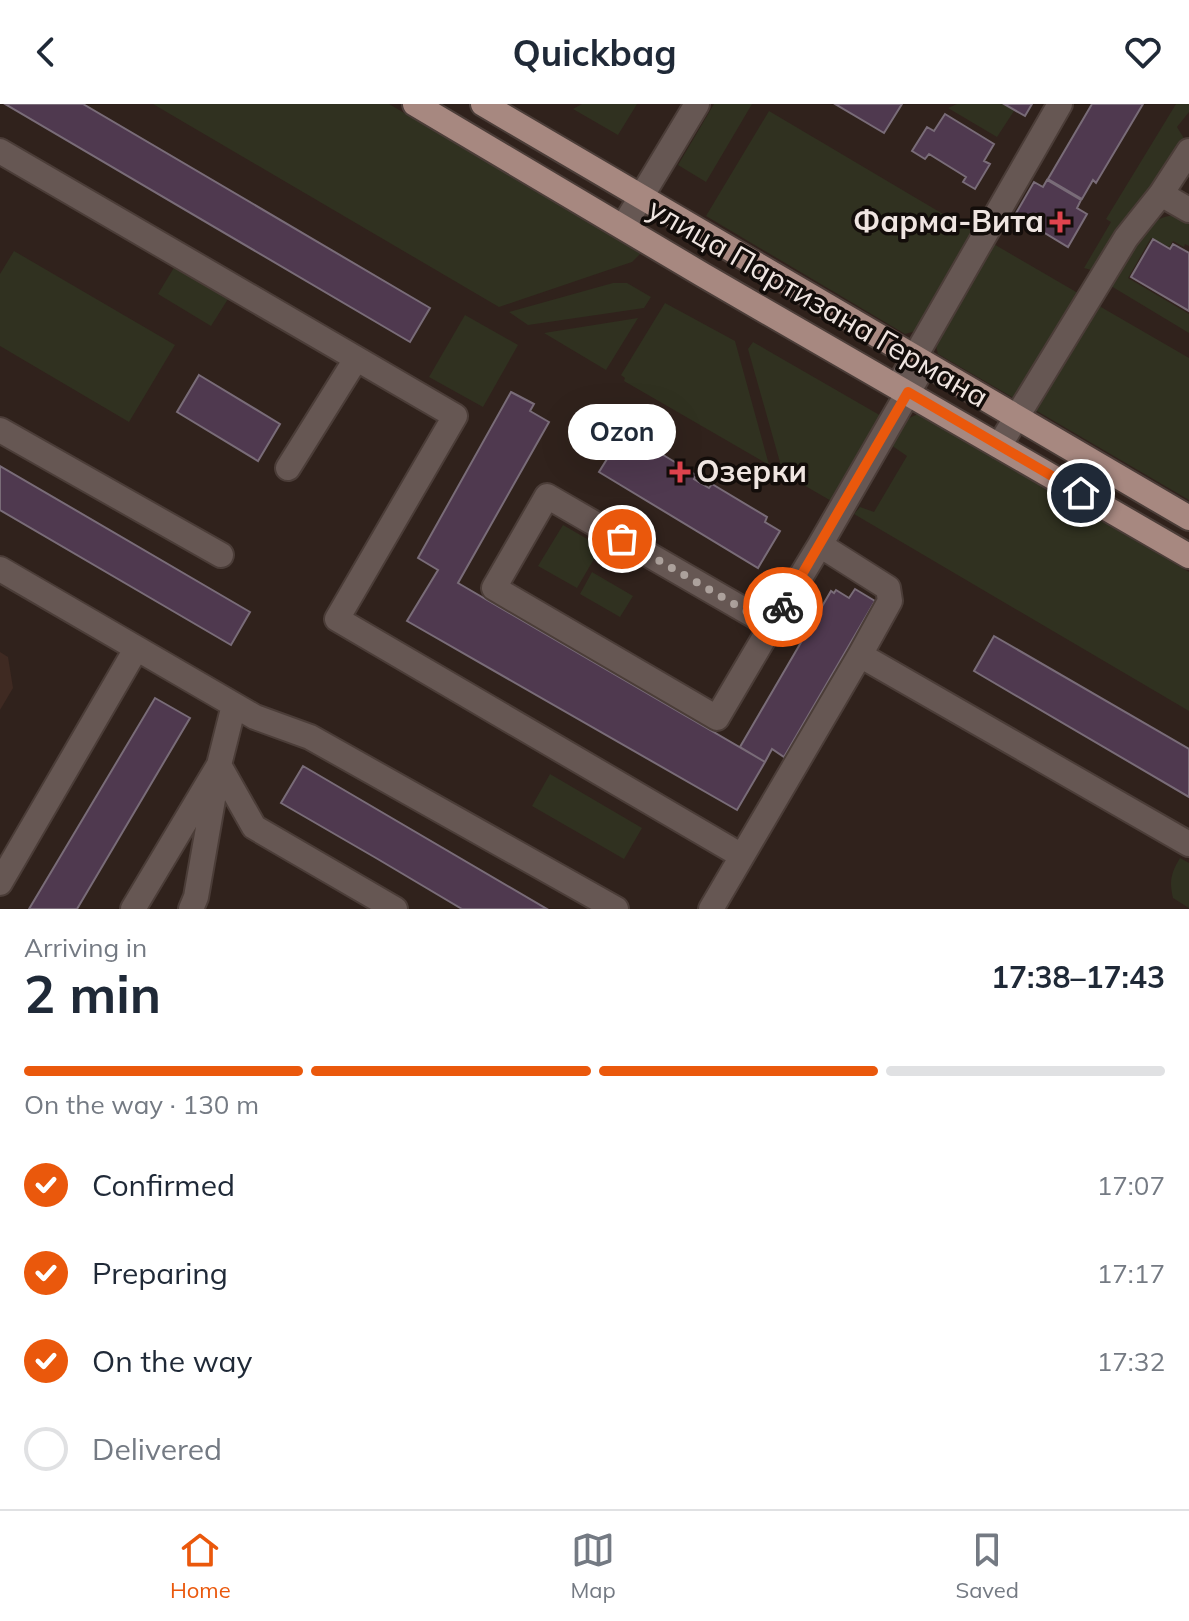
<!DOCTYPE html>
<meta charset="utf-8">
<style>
body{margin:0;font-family:Mulish,sans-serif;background:#f2f2f3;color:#1f2937;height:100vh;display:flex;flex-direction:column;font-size:30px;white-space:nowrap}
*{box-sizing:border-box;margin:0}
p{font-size:26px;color:#747a83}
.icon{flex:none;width:44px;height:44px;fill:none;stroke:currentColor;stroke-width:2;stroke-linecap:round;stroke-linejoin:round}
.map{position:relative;height:805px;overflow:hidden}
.side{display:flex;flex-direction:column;background:#fff;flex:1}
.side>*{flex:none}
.pin{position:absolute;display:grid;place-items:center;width:68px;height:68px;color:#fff;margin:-34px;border:4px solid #fff;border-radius:50%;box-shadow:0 2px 8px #0007}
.courier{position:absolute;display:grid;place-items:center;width:80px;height:80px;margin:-40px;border:6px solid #ea580c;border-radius:50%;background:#fff;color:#222;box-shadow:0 2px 10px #0007}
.bubble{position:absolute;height:56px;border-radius:28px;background:#fff;box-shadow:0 8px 32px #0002;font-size:26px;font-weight:700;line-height:56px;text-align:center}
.head em{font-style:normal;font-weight:700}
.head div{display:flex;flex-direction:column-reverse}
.head{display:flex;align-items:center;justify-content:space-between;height:136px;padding:0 24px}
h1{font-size:52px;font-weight:700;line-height:60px}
.bar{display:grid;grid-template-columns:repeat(4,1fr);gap:12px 8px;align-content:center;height:96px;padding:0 24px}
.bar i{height:10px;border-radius:6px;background:#e0e1e3}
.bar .on{background:#ea580c}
.bar p{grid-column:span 4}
ol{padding:0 24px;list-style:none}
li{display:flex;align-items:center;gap:24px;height:88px}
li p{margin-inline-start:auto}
li .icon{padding:8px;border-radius:50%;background:#ea580c;color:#fff;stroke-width:4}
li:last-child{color:#747a83}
li i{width:44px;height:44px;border:4px solid #e0e1e3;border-radius:50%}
header{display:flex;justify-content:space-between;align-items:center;height:104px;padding:0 24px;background:#fff;font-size:36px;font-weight:700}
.dock{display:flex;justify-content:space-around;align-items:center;height:112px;border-top:2px solid #e0e1e3;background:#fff;font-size:22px;color:#747a83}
.dock a{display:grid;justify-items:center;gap:4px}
.dock .on{color:#ea580c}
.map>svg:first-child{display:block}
.built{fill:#3f2a22}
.green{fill:#303120}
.building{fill:#4f394f;stroke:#796c78;stroke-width:2}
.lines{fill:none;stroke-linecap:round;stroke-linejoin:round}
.minor-casing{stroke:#4b3d38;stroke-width:28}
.major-casing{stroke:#4b3d38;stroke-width:28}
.minor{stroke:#665753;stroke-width:24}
.major{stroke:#a78880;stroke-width:24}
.done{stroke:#aca19c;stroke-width:8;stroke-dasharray:0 14.4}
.route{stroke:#ea580c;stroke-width:10}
.health-dot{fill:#e0444e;stroke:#130d0a;stroke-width:3}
.labels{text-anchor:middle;stroke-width:7;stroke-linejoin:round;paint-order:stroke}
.poi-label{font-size:30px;font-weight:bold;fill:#efe5e1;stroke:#130d0a;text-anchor:end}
.street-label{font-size:30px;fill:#efe5e1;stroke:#130d0a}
</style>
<header><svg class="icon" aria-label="back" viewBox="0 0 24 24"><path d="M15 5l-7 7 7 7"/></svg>Quickbag<svg class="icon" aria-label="heart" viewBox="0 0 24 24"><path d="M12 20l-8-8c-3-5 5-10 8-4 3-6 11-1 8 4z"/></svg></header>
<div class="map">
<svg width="1189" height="805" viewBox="0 0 1189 805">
<rect width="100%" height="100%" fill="#30221c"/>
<path class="built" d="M 0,548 L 8,553 L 13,584 L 0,606 Z"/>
<path class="green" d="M 153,0 L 389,0 L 642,148 L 632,158 L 620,162 L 499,203 Z
M 582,0 L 637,0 L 618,31 L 573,5 Z
M 714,0 L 752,0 L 706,78 L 678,61 Z
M 957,0 L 1003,0 L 1014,7 L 997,33 L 948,4 Z
M 1176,0 L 1189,0 L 1189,8 L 1177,23 L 1185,36 L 1095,167 L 1084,164 L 1111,118 L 1106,115 Z
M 769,7 L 975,129 L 916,227 L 905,230 L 706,112 Z
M 1173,111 L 1189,116 L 1189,142 L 1185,140 L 1184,143 L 1173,137 L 1169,143 L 1151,134 L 1128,174 L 1189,210 L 1189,229 L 1111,182 C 1124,152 1138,117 1173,111 Z
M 992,139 L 1083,192 L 1019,297 L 938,250 L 936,242 Z
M 14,147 L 175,241 L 129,318 L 0,242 L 0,170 Z
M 175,162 L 228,195 L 211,222 L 158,190 Z
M 613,179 L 627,179 L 651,193 L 644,204 L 528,221 L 509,208 Z
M 665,199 L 735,237 L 769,361 L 624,277 L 625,274 L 621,271 Z
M 1094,199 L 1189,254 L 1189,396 L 1030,303 Z
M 465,211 L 518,241 L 483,303 L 429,273 Z
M 638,214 L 606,266 L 544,229 Z
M 753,238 L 883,313 L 833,398 L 783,369 L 748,245 Z
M 918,310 L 1189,468 L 1189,607 L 854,410 L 860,403 L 874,408 L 907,352 L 891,341 L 905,316 Z
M 563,421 L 601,443 L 577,484 L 538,462 Z
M 592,468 L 633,492 L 620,513 L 580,490 Z
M 550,670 L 642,724 L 624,755 L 532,702 Z
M 1180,754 L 1189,759 L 1189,804 L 1173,794 C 1169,777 1171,769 1180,754 Z"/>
<path class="building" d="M 5,0 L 83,0 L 430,204 L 410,238 Z
M 835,0 L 902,0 L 884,29 Z
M 1004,0 L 1032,0 L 1025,12 Z
M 1092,0 L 1143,0 L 1096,79 L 1093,76 L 1082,95 L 1048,75 Z
M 945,10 L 994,40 L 984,57 L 990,60 L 975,85 L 963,78 L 966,73 L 929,50 L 925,55 L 912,47 L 927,23 L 934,27 Z
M 1047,76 L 1081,96 L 1077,104 L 1087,110 L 1068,143 L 1015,111 L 1034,78 L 1043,83 Z
M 1153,135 L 1170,145 L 1173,140 L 1189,149 L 1189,207 L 1131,173 Z
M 199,271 L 280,320 L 258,357 L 177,308 Z
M 511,288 L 534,300 L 530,307 L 549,318 L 458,479 L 765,658 L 737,706 L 407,517 L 438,466 L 418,454 Z
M 622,331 L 639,342 L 642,338 L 696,371 L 694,375 L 709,384 L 712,380 L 767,413 L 765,418 L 780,427 L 758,464 L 599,368 Z
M 0,362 L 250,508 L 231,541 L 0,406 Z
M 855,485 L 875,497 L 784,653 L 772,645 L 765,658 L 740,643 L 831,487 L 834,489 L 836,486 L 849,494 Z
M 994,532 L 1189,645 L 1189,693 L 974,567 Z
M 155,594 L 190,614 L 77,805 L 29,805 Z
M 303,662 L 547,805 L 462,805 L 376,754 L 281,699 Z"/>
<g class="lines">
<g class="minor-casing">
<path id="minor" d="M 0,47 L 455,312 L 337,515 L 742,752
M 1161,90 L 1189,106
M 623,123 L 697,0
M 898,282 L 1060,0
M 0,326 L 221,451
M 999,342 L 1126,134 L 1161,90 L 1189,47
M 288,364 L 356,255
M 820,441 L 917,273
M 0,465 L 255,613 L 310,633 L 616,805
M 772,522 L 547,392 L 494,484 L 717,614 C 751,556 785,498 820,441 L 888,484 L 890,497 L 860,551
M 0,779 L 136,545
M 133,805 L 219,661 L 254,723 L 395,805
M 191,805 L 196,793 L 219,661 L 234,601
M 711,805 L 860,551 L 1189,740"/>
</g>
<g class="major-casing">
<path id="major" d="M 415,0 L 703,171 L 1189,452
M 483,0 L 1189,414"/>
</g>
<use href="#minor" class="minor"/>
<use href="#major" class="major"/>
</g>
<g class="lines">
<path class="done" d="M 622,435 L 772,522 L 783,503"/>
<path class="route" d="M 783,503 L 908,288 L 1081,389"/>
</g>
<g class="health-dot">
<path d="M1056 106h8v8h8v8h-8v8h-8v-8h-8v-8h8z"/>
<path d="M676 356h8v8h8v8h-8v8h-8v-8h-8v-8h8z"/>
</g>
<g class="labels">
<g class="poi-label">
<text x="1044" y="128">Фарма-Вита</text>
<text x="696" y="378" text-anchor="start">Озерки</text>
</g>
<g class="street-label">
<text transform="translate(818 199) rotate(30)" y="10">улица Партизана Германа</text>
</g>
</g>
</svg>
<div class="pin" style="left:622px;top:435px;background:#ea580c"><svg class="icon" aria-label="bag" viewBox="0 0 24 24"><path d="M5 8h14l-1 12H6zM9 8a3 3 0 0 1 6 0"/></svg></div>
<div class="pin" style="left:1081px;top:389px;background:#1f2937"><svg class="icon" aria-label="home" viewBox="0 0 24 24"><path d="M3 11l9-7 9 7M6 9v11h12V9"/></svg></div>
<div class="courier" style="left:783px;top:503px"><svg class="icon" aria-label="bike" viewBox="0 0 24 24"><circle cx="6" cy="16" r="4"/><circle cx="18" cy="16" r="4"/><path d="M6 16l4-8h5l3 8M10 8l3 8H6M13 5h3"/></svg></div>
<div class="bubble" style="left:568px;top:300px;width:108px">Ozon</div>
</div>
<section class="side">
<div class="head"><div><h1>2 min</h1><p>Arriving in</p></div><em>17:38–17:43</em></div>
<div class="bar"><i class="on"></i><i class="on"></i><i class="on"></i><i></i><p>On the way · 130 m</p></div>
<ol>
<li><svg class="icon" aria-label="check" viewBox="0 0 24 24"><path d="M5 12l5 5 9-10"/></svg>Confirmed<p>17:07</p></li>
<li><svg class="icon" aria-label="check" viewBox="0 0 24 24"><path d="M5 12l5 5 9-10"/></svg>Preparing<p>17:17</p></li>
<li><svg class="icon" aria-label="check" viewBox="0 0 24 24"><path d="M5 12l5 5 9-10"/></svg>On the way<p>17:32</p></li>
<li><i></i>Delivered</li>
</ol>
</section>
<nav class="dock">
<a class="on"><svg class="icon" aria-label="home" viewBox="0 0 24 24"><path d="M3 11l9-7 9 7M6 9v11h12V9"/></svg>Home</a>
<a><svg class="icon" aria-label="map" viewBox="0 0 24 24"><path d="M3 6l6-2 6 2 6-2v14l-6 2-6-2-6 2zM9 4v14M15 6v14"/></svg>Map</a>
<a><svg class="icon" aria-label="saved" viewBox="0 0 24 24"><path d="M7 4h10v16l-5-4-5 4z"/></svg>Saved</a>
</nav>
